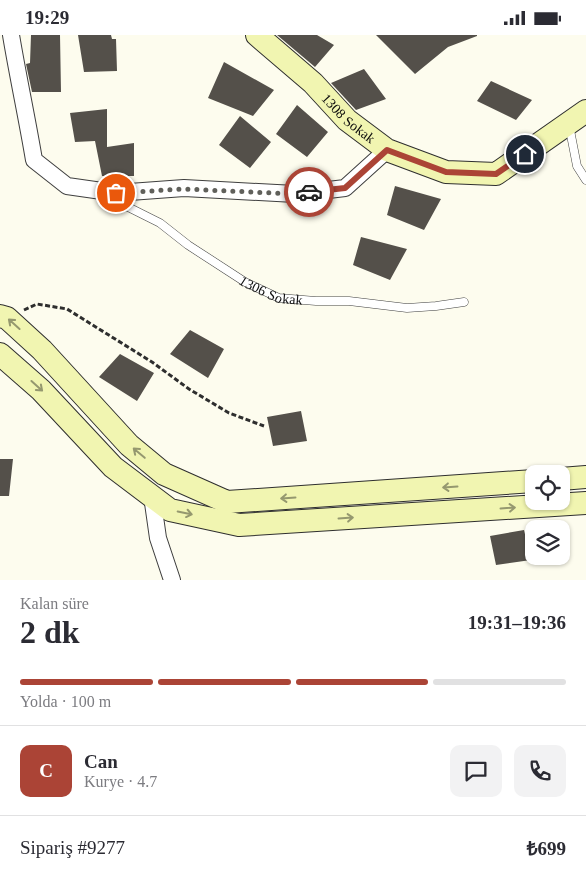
<!DOCTYPE html>
<html lang="tr">
<meta charset="utf-8">
<style>
body{margin:0;font-family:Georgia,serif;background:#f2f2f3;color:#2b2b33;height:100vh;display:flex;flex-direction:column;font-size:19px;white-space:nowrap}
*{box-sizing:border-box;margin:0}
p{font-size:16px;color:#7c7c81}
.icon{flex:none;width:28px;height:28px;fill:none;stroke:currentColor;stroke-width:2;stroke-linecap:round;stroke-linejoin:round}
.map{position:relative;height:545px;overflow:hidden}
.panel{display:flex;flex-direction:column;background:#fff;flex:1}
.panel>*{flex:none}
.buttons{position:absolute;left:525px;top:430px;display:grid;gap:10px}
.buttons a{display:grid;place-items:center;width:45px;height:45px;border-radius:10px;background:#fff;box-shadow:0 1px 4px #0004;font-size:25px}
.pin{position:absolute;display:grid;place-items:center;width:42px;height:42px;color:#fff;margin:-21px;border:2px solid #fff;border-radius:50%;box-shadow:0 1px 5px #0007}
.courier{position:absolute;display:grid;place-items:center;width:50px;height:50px;margin:-25px;border:4px solid #ab4436;border-radius:50%;background:#fff;color:#222;box-shadow:0 1px 6px #0007}
.headline em{font-style:normal;font-weight:700}
.headline div{display:flex;flex-direction:column-reverse}
.headline{display:flex;align-items:center;justify-content:space-between;height:85px;padding:0 20px}
h1{font-size:32px;font-weight:700;line-height:38px}
.bar{display:grid;grid-template-columns:repeat(4,1fr);gap:8px 5px;align-content:center;height:60px;padding:0 20px}
.bar i{height:6px;border-radius:4px;background:#e1e1e2}
.bar .on{background:#ab4436}
.bar p{grid-column:span 4}
.line{display:flex;align-items:center;gap:12px;padding:0 20px;border-top:1px solid #e1e1e2}
.line div{flex:1}
.round{display:grid;place-items:center;flex:none;width:52px;height:52px;border-radius:10px;background:#f2f2f3}
.status{display:flex;justify-content:space-between;align-items:center;height:35px;padding:0 25px;background:#fff;direction:ltr}
.status svg{height:14px;fill:currentColor}
.map>svg:first-child{display:block}
.building{fill:#54504a}
.lines{fill:none;stroke-linecap:round;stroke-linejoin:round}
.lane-casing{stroke:#3f3f3f;stroke-width:9}
.street-casing{stroke:#3f3f3f;stroke-width:18}
.secondary-casing{stroke:#2e2e2e;stroke-width:24}
.path{stroke:#2e2e2e;stroke-width:3;stroke-dasharray:5 2.5;stroke-linecap:butt}
.lane{stroke:#fff;stroke-width:8}
.street{stroke:#fff;stroke-width:16}
.secondary{stroke:#f1f5b1;stroke-width:22}
.oneway{stroke:#95986f}
.done{stroke:#60605b;stroke-width:5;stroke-dasharray:0 9}
.route{stroke:#ab4436;stroke-width:6}
.labels{text-anchor:middle;stroke-width:5;stroke-linejoin:round;paint-order:stroke}
.street-label{font-size:14px;fill:#0c0c0c;stroke:#fff}
</style>
<div class="status"><b>19:29</b><svg viewBox="0 0 49 12"><path d="M0 12V9h3v3zM5 12V6h3v6zM10 12V3h3v9zM15 12V0h3v12zM26 1h20v11H26zM47 4h2v5h-2z"/></svg></div>
<div class="map">
<svg width="586" height="545" viewBox="0 0 586 545">
<rect width="100%" height="100%" fill="#fdfcee"/>
<path class="building" d="M 31,0 L 60,0 L 61,57 L 32,57 L 26,29 L 30,28 Z
M 78,0 L 111,0 L 112,4 L 116,4 L 117,36 L 84,37 Z
M 277,0 L 317,0 L 334,10 L 315,32 Z
M 376,0 L 477,0 L 477,1 L 448,12 L 415,39 Z
M 224,27 L 274,55 L 253,81 L 208,63 Z
M 364,34 L 386,64 L 356,75 L 331,48 Z
M 491,46 L 532,65 L 516,85 L 477,66 Z
M 297,70 L 328,97 L 307,122 L 276,99 Z
M 107,74 L 107,112 L 134,108 L 134,141 L 102,141 L 95,106 L 75,107 L 70,78 Z
M 240,81 L 271,107 L 250,133 L 219,110 Z
M 395,151 L 441,164 L 424,195 L 387,180 Z
M 361,202 L 407,214 L 390,245 L 353,230 Z
M 190,295 L 224,314 L 208,343 L 170,319 Z
M 120,319 L 154,338 L 137,366 L 99,342 Z
M 301,376 L 307,406 L 273,411 L 267,382 Z
M 0,424 L 13,424 L 9,461 L 0,461 Z
M 524,495 L 531,525 L 496,530 L 490,501 Z"/>
<g class="lines">
<g class="lane-casing">
<g id="lane">
<path d="M 569,90 L 577,131 L 586,145"/>
<path id="s1" d="M 110,160 L 124,170 L 160,188 L 188,210 L 245,247 L 279,263 L 316,266 L 349,266 L 407,273 L 436,271 L 464,267"/>
</g>
</g>
<g class="street-casing">
<path id="street" d="M 11,0 C 18,42 27,83 34,125 L 67,151 L 116,158 L 184,153 L 295,159 L 345,153 L 387,115
M 152,461 L 158,503 L 172,545"/>
</g>
<g class="secondary-casing">
<g id="secondary">
<path id="s2" d="M 257,0 L 313,48 L 347,85 L 387,115 L 446,137 L 496,139 L 586,76"/>
<path d="M 0,281 L 7,283 L 42,315 L 129,410 L 164,439 L 227,467 L 534,446"/>
<path d="M 0,319 L 41,355 L 113,432 L 170,475 L 239,490 L 586,468"/>
<path d="M 561,444 L 586,442"/>
</g>
</g>
<path class="path" d="M 24,275 L 37,269 L 67,274 L 152,327 L 189,354 L 229,378 L 264,391"/>
<use href="#lane" class="lane"/>
<use href="#street" class="street"/>
<use href="#secondary" class="secondary"/>
</g>
<defs><path id="oneway-shaft" d="M-6 0H5M1.5-3L5.5 0L1.5 3" fill="none" stroke-width="1.6" stroke-linecap="round" stroke-linejoin="round" transform="scale(1.25)"/></defs>
<g class="oneway">
<use href="#oneway-shaft" transform="translate(14 289) rotate(-138)"/>
<use href="#oneway-shaft" transform="translate(37 351) rotate(42)"/>
<use href="#oneway-shaft" transform="translate(139 418) rotate(-140)"/>
<use href="#oneway-shaft" transform="translate(450 452) rotate(176)"/>
<use href="#oneway-shaft" transform="translate(288 463) rotate(176)"/>
<use href="#oneway-shaft" transform="translate(508 473) rotate(-4)"/>
<use href="#oneway-shaft" transform="translate(185 478) rotate(12)"/>
<use href="#oneway-shaft" transform="translate(346 483) rotate(-4)"/>
</g>
<g class="lines">
<path class="done" d="M 116,158 L 184,154 L 295,159 L 309,157"/>
<path class="route" d="M 309,157 L 345,153 L 387,115 L 446,137 L 496,139 L 525,119"/>
</g>
<g class="labels">
<g class="street-label">
<text dy="5" stroke="none"><textPath href="#s2" startOffset="124">1308 Sokak</textPath></text>
<text dy="5" stroke="none"><textPath href="#s1" startOffset="189">1306 Sokak</textPath></text>
</g>
</g>
</svg>
<div class="buttons">
<a><svg class="icon" aria-label="locate" viewBox="0 0 24 24"><circle cx="12" cy="12" r="6"/><path d="M12 2v4M12 18v4M2 12h4M18 12h4"/></svg></a>
<a><svg class="icon" aria-label="layers" viewBox="0 0 24 24"><path d="M12 4l9 5-9 5-9-5zM3 14l9 5 9-5"/></svg></a>
</div>
<div class="pin" style="left:116px;top:158px;background:#ea580c"><svg class="icon" aria-label="bag" viewBox="0 0 24 24"><path d="M5 8h14l-1 12H6zM9 8a3 3 0 0 1 6 0"/></svg></div>
<div class="pin" style="left:525px;top:119px;background:#1f2937"><svg class="icon" aria-label="home" viewBox="0 0 24 24"><path d="M3 11l9-7 9 7M6 9v11h12V9"/></svg></div>
<div class="courier" style="left:309px;top:157px"><svg class="icon" aria-label="car" viewBox="0 0 24 24"><path d="M5 17H2v-5l4-1 3-4h7l3 4 3 1v5h-3M9 17h6M6 11h13"/><circle cx="7" cy="17" r="2"/><circle cx="17" cy="17" r="2"/></svg></div>
</div>
<section class="panel">
<div class="headline"><div><h1>2 dk</h1><p>Kalan süre</p></div><em>19:31–19:36</em></div>
<div class="bar"><i class="on"></i><i class="on"></i><i class="on"></i><i></i><p>Yolda · 100 m</p></div>
<div class="line" style="height:90px"><b class="round" style="background:#ab4436;color:#fff">C</b><div><b>Can</b><p>Kurye · 4.7</p></div><a class="round"><svg class="icon" aria-label="chat" viewBox="0 0 24 24"><path d="M4 5h16v11H9l-5 4z"/></svg></a><a class="round"><svg class="icon" aria-label="phone" viewBox="0 0 24 24"><path d="M5 4h4l2 5-3 2q2 4 5 5l2-3 5 2v4C11 20 4 13 5 4z"/></svg></a></div>
<div class="line" style="height:65px"><div>Sipariş #9277</div><b>₺699</b></div>
</section>
